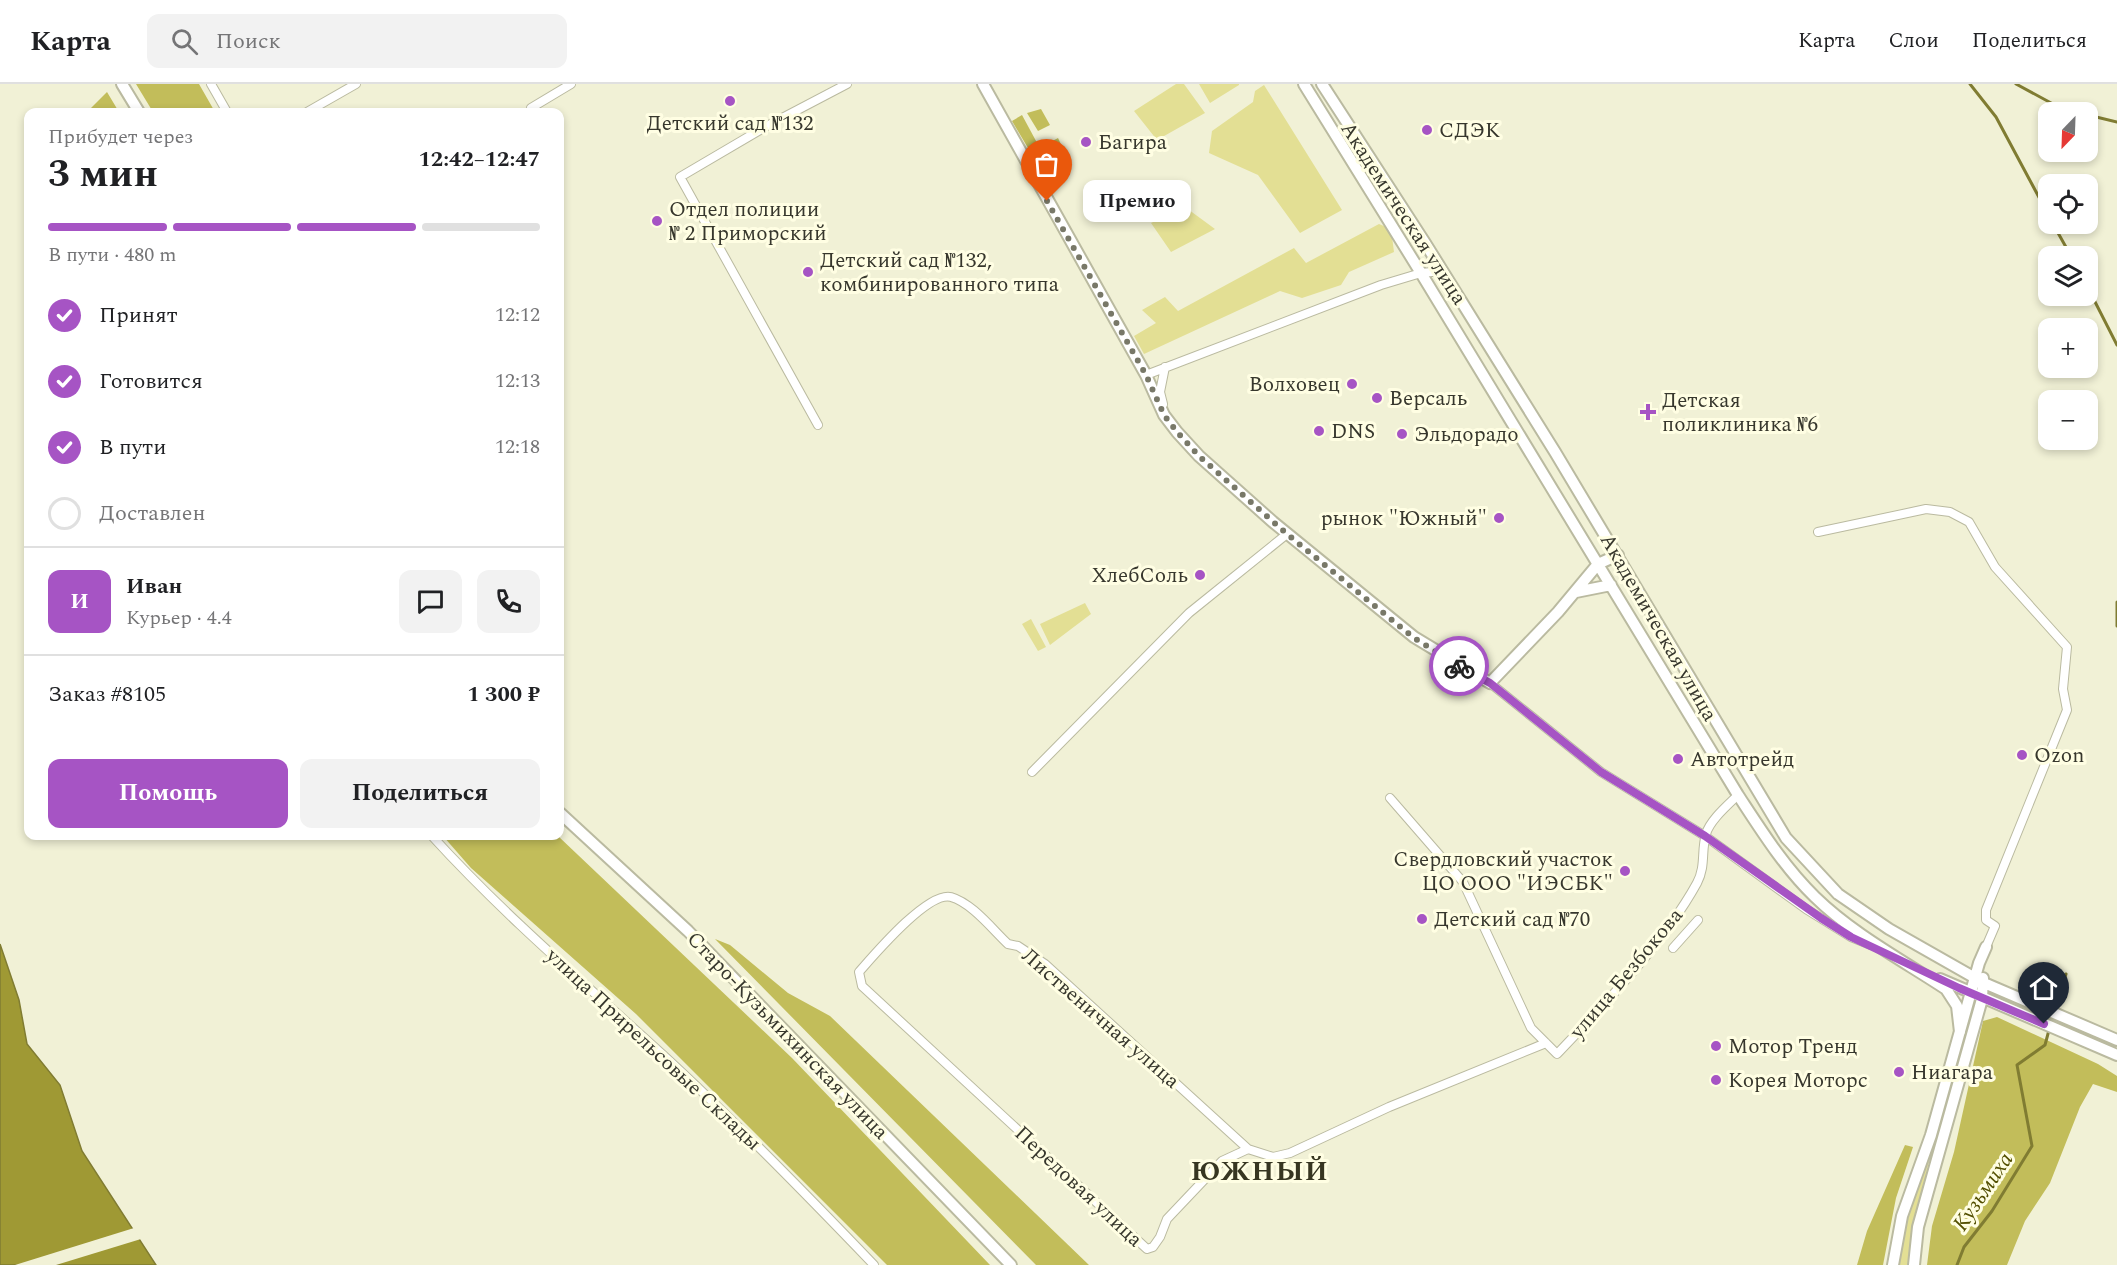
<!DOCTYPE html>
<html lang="ru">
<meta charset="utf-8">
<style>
body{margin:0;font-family:Spectral,serif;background:#f2f2f2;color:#202124;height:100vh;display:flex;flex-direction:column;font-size:22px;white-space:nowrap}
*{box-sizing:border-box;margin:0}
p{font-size:20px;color:#757577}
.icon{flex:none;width:33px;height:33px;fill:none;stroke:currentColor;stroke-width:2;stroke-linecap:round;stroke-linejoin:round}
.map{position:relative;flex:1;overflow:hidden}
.side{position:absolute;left:24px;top:24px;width:540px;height:732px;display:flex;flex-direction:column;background:#fff;border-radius:12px;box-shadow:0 3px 9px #0003}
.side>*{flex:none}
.needle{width:39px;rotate:203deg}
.tools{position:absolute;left:2038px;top:18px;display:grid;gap:12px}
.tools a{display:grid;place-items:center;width:60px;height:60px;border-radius:12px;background:#fff;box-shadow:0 3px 9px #0003;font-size:30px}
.pin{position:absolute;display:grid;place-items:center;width:51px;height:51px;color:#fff;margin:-62px -26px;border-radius:50% 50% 50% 0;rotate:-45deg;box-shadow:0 0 6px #0007}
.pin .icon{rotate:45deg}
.courier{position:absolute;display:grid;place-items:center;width:60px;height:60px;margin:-30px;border:4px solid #a654c4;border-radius:50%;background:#fff;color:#222;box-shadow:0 2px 8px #0007}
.bubble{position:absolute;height:42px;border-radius:12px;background:#fff;box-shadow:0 3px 9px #0003;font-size:20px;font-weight:700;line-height:42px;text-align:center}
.overview em{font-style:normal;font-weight:700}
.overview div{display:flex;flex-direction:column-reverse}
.overview{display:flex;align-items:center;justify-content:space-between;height:102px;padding:0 24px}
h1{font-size:39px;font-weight:700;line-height:45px}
.bar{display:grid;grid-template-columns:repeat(4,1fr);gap:9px 6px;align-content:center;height:72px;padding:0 24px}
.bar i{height:8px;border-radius:4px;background:#e0e0e0}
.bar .current{background:#a654c4}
.bar p{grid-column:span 4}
.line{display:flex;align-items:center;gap:15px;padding:0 24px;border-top:2px solid #e0e0e0}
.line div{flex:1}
.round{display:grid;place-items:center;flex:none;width:63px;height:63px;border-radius:12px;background:#f2f2f2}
ol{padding:0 24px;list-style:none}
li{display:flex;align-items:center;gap:18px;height:66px}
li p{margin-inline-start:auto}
li .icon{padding:6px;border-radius:50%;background:#a654c4;color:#fff;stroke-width:4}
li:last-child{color:#757577}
li i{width:33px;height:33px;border:3px solid #e0e0e0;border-radius:50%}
.primary-button{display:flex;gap:12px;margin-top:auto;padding:12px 24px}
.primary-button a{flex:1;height:69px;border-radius:12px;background:#a654c4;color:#fff;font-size:24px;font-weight:700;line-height:69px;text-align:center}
.primary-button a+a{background:#f2f2f2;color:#202124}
header{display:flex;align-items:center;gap:36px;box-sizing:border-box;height:84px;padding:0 30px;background:#fff;border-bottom:2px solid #e0e0e0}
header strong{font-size:28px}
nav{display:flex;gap:33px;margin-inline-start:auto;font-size:21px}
.search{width:420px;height:54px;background:#f2f2f2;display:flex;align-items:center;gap:15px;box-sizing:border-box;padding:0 21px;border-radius:12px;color:#757577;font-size:22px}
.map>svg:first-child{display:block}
.green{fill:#e3df94}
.forest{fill:#c2bd5a}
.water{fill:#9f9934;stroke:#807c32;stroke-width:1.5}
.pier{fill:#f1f1d6}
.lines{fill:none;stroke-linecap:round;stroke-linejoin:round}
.stream{stroke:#807c32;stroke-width:3}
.street-casing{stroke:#babaa0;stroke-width:10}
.secondary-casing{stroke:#babaa0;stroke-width:14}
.street{stroke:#fff;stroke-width:8}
.secondary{stroke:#fff;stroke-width:10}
.done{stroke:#787868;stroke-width:6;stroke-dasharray:0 10.8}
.route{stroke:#a654c4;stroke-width:8}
.poi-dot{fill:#a654c4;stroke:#fffee3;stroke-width:2}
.labels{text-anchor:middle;stroke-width:6;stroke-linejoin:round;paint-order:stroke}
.poi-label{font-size:21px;fill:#37372d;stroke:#fffee3;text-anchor:start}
.street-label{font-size:21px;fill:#37372d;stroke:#fffee3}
.water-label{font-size:22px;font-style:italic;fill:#534f00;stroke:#fffee3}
.district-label{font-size:27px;font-weight:bold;letter-spacing:1.5px;fill:#373621;stroke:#fffee3}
</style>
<header>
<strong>Карта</strong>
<div class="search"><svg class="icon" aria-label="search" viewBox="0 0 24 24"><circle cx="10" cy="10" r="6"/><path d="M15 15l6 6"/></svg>Поиск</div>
<nav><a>Карта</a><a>Слои</a><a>Поделиться</a></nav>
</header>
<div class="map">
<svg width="2117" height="1181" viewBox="0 0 2117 1181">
<rect width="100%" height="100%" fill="#f1f1d6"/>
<path class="green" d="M 1176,0 L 1184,0 L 1205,29 L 1157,56 L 1134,27 Z
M 1199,0 L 1239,0 L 1239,1 L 1210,19 Z
M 1264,1 L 1342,126 L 1300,149 L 1258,91 L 1209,69 L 1212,47 L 1253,18 L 1255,7 Z
M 1185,123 L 1215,145 L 1171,168 L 1151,139 Z
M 1379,140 L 1391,145 L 1394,168 L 1349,188 L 1341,201 L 1302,214 L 1280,207 L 1144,270 L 1134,252 L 1156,239 L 1142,226 L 1165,213 L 1178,227 L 1294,164 L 1306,179 Z
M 1085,519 L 1091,530 L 1050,561 L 1040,540 Z
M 1031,535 L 1046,563 L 1038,567 L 1022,540 Z
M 1924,1076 L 1929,1078 L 1914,1140 L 1908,1181 L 1898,1181 L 1908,1129 Z"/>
<path class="forest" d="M 136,0 L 199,0 L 215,28 L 153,28 Z
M 107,8 L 119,28 L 87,28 Z
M 1041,25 L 1050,41 L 1038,47 L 1027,29 Z
M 1022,31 L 1049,81 L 1041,86 L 1012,37 Z
M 1058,54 L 1066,71 L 1054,78 L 1045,61 Z
M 443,752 L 558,752 L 792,974 L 990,1181 L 887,1181 L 636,930 L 471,784 Z
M 715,855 L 730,861 L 788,909 L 830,932 L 1089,1181 L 1036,1181 Z
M 1997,933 L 2098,980 L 2117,992 L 2117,1008 L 2093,1000 L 2080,1023 L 2050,1099 L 2025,1137 L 2007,1181 L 1927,1181 L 1932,1142 L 1954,1068 L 1983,937 Z
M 1905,1061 L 1913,1063 L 1896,1114 L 1883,1181 L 1857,1181 L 1867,1147 Z"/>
<path class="water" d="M 0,860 L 19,916 L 27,960 L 60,1001 L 82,1067 L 156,1181 L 0,1181 Z"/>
<path class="pier" d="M 134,1144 L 141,1155 L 56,1181 L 15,1181 Z"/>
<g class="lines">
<path class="stream" d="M 1970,0 L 1996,33 L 2049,132
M 2016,0 L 2064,26 L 2076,28
M 2088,31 L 2117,38
M 2053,140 L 2071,172
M 2088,204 L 2117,261
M 2117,518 L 2117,542
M 2055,925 L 2066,890
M 1957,1181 L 1964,1163 L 1992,1127 L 2032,1062 L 2017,981 L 2045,961 L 2049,946"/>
<g class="street-casing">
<path id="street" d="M 211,0 L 227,28
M 531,24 L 571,0
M 307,28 L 356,0
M 1146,291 L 1381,201 L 1421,189 L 1443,187
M 1163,320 L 1160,308 L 1165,283
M 818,341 L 680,93 L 765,43 L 847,0
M 1818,448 L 1926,425 L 1950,428 L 1969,438 L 1995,483 L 2067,563 L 2063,605 L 2067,626 L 1986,826 L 1986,836 L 1995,842 L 1986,863
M 1490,599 L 1601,688 L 1705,752 L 1806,825 L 1851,853 L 1871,861
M 1032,688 L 1189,529 L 1287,450
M 1390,714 L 1463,798 L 1531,944 L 1557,970 C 1604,921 1664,859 1697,799 C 1706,782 1701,767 1706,750 C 1710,736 1728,721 1738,711
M 432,752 C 503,830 584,899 662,970 C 736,1038 805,1109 874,1181
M 1673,864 L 1698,836
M 1248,1065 L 1045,880 L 1018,862 L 1008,860 C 992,845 972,819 951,813 C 928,807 874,871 859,888 L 862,902 L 1147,1165 L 1153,1163 L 1160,1153 L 1167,1135 L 1222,1077 L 1248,1065 L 1273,1073 L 1290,1069 L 1389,1023 L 1546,959"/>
</g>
<g class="secondary-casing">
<path id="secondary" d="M 122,0 L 139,28
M 983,0 L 1146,291 L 1164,331 L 1177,348 L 1199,372 L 1273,438 L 1414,553 L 1490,599 L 1558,528 L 1598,480 L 1618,471
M 1304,0 L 1421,189 L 1738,711 C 1761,746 1784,783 1815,813 C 1853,850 1902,876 1946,905 L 1957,922 L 1960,948
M 1322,0 L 1425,159 L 1555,368 L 1786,754 L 1838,810 L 1889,845 L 1984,899 L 2117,956
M 1576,508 L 1611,501
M 560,729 L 688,847 L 1011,1181
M 1940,895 L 2117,971
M 1893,1181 L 1902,1132 L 1931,1051 L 1979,879 L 1986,863
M 1914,1181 L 1918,1143 L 1982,915 L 1983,894"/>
</g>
<use href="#street" class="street"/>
<use href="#secondary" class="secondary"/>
</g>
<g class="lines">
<path class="done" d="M 1047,117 L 1146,291 L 1164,331 L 1177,348 L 1199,372 L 1287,450 L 1414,554 L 1459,582"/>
<path class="route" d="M 1459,582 L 1490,599 L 1601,688 L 1705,752 L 1821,834 L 1851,853 L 1959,904 L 2044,940"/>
</g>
<g class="poi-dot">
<circle cx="730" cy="17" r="6"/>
<circle cx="1427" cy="46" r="6"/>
<circle cx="1086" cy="58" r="6"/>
<circle cx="657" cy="137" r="6"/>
<circle cx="808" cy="188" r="6"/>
<circle cx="1352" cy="300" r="6"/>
<circle cx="1377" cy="314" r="6"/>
<path d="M1645 319h6v6h6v6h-6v6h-6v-6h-6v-6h6z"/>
<circle cx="1319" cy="347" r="6"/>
<circle cx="1402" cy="350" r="6"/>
<circle cx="1499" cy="434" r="6"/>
<circle cx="1200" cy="491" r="6"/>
<circle cx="2022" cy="671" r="6"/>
<circle cx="1678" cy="675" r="6"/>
<circle cx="1625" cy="787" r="6"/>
<circle cx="1422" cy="835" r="6"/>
<circle cx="1716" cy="962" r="6"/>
<circle cx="1899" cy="988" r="6"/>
<circle cx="1716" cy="996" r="6"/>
</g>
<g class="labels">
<g class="poi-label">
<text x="730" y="46" text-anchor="middle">Детский сад №132</text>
<text x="1439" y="53">СДЭК</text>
<text x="1098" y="65">Багира</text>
<text x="669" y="132">Отдел полиции<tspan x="669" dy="24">№ 2 Приморский</tspan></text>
<text x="820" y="183">Детский сад №132,<tspan x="820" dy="24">комбинированного типа</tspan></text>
<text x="1340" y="307" text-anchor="end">Волховец</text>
<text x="1389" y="321">Версаль</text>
<text x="1662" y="323">Детская<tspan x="1662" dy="24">поликлиника №6</tspan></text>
<text x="1331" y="354">DNS</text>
<text x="1414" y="357">Эльдорадо</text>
<text x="1487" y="441" text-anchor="end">рынок "Южный"</text>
<text x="1188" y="498" text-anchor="end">ХлебСоль</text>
<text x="2034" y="678">Ozon</text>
<text x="1690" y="682">Автотрейд</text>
<text x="1613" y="782" text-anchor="end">Свердловский участок<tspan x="1613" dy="24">ЦО ООО "ИЭСБК"</tspan></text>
<text x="1434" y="842">Детский сад №70</text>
<text x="1728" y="969">Мотор Тренд</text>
<text x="1911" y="995">Ниагара</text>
<text x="1728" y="1003">Корея Моторс</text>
</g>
<g class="street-label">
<text transform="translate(1404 129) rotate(57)" y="7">Академическая улица</text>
<text transform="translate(1659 543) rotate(60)" y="7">Академическая улица</text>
<text transform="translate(1626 889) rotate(-50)" y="7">улица Безбокова</text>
<text transform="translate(1101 934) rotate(41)" y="7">Лиственичная улица</text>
<text transform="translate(788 951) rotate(46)" y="7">Старо-Кузьмихинская улица</text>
<text transform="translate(654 965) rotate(43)" y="7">улица Прирельсовые Склады</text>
<text transform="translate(1079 1102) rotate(43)" y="7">Передовая улица</text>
</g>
<g class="water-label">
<text transform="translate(1982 1107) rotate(-56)" y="8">Кузьмиха</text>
</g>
<g class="district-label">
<text x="1260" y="1096">ЮЖНЫЙ</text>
</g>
</g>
</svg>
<div class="tools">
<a><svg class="needle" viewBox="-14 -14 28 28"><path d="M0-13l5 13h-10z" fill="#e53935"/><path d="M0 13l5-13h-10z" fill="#757577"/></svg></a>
<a><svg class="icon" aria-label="locate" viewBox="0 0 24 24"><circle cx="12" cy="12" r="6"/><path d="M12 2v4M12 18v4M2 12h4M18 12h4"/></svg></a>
<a><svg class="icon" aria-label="layers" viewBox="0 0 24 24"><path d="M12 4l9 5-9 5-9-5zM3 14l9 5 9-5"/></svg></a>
<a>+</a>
<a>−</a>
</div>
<div class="pin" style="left:1047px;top:117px;background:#ea580c"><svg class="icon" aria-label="bag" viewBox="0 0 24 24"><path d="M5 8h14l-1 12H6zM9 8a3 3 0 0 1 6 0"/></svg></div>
<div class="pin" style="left:2044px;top:940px;background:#1f2937"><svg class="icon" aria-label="home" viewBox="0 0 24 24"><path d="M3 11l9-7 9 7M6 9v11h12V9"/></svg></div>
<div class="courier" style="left:1459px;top:582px"><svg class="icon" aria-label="bike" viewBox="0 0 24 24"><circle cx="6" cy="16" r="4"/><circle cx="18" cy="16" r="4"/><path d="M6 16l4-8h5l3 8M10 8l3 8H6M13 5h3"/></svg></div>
<div class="bubble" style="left:1083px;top:96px;width:108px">Премио</div>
<section class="side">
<div class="overview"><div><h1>3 мин</h1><p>Прибудет через</p></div><em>12:42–12:47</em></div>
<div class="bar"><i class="current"></i><i class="current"></i><i class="current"></i><i></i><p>В пути · 480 m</p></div>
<ol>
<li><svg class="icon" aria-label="check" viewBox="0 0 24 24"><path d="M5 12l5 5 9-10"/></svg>Принят<p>12:12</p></li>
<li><svg class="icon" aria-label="check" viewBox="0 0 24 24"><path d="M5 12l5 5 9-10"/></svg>Готовится<p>12:13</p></li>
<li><svg class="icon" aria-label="check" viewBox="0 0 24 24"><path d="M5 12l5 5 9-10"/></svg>В пути<p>12:18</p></li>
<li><i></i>Доставлен</li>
</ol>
<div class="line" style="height:108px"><b class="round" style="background:#a654c4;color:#fff">И</b><div><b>Иван</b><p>Курьер · 4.4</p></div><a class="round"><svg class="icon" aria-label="chat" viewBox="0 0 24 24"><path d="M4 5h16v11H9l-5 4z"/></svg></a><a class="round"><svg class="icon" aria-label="phone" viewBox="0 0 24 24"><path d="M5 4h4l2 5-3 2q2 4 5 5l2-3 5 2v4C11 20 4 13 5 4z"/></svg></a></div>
<div class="line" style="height:78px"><div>Заказ #8105</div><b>1 300 ₽</b></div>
<div class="primary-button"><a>Помощь</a><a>Поделиться</a></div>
</section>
</div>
